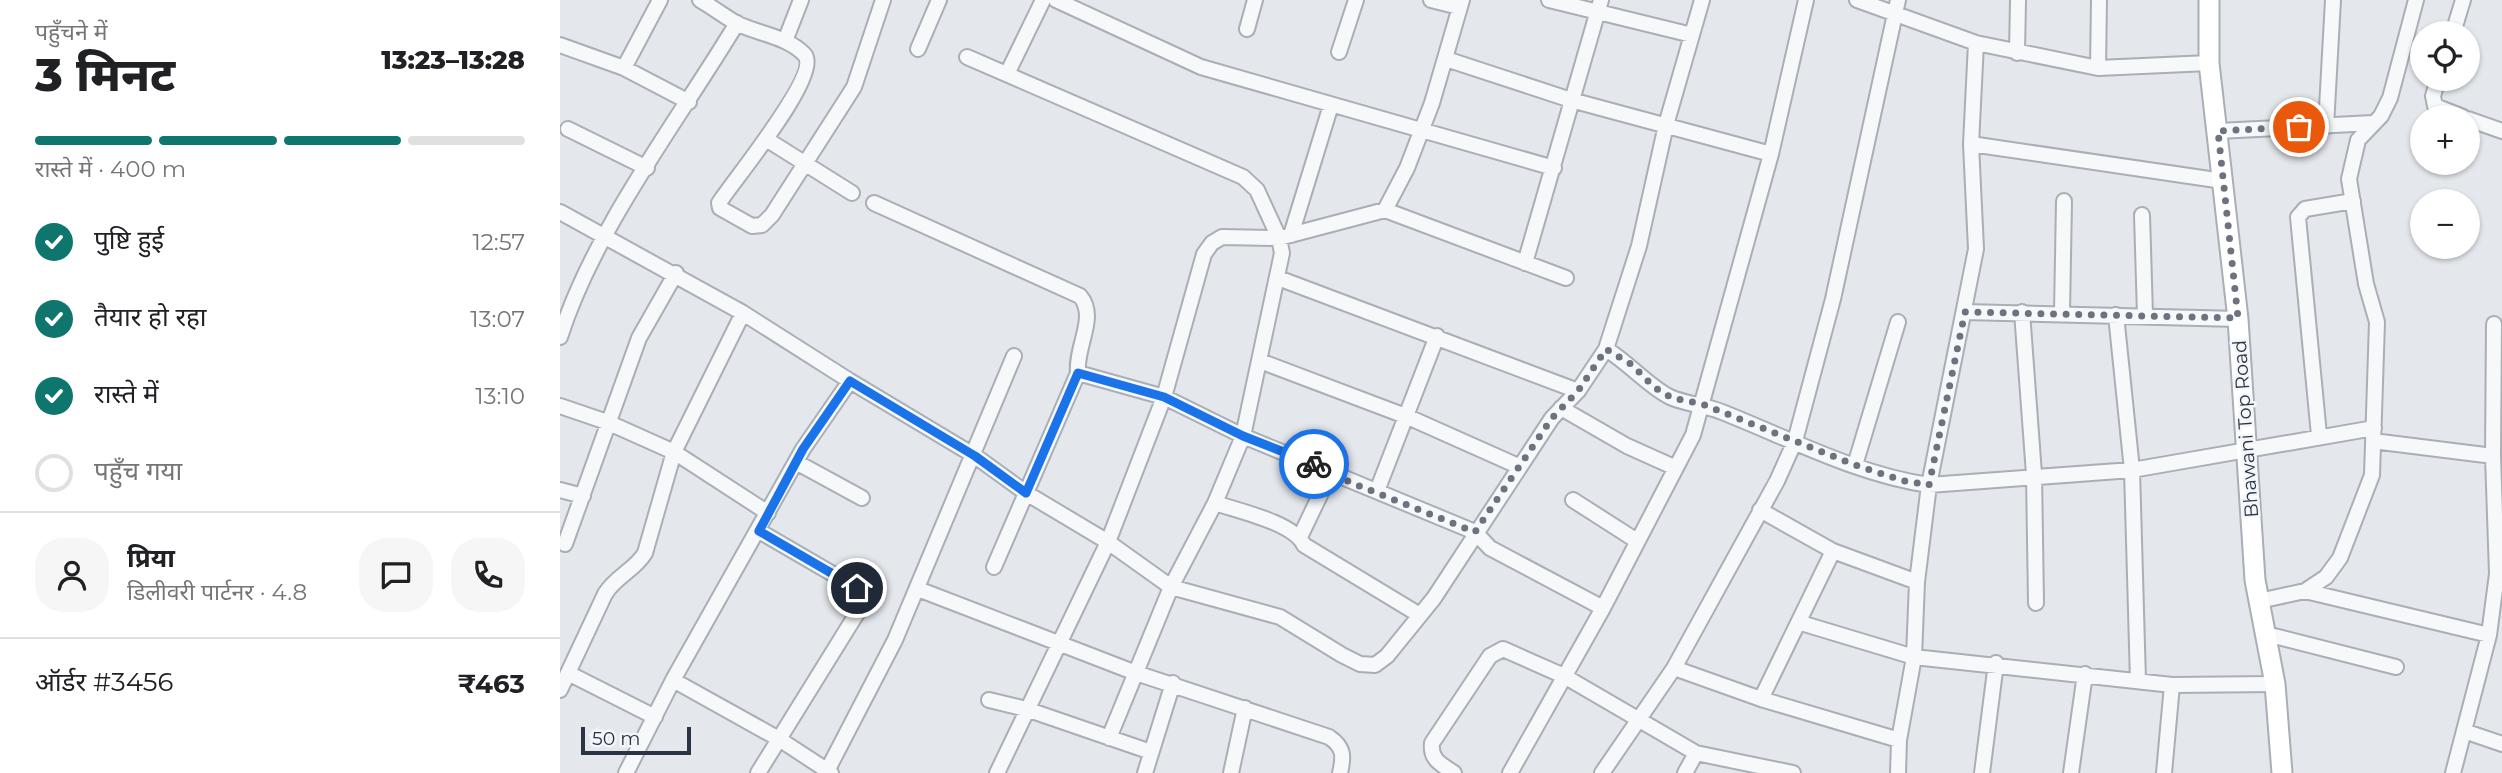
<!DOCTYPE html>
<html lang="hi">
<meta charset="utf-8">
<style>
body{margin:0;font-family:Montserrat,"Noto Sans Devanagari",sans-serif;background:#f6f6f6;color:#202124;height:100vh;display:flex;flex-direction:column;font-size:26px;white-space:nowrap}
*{box-sizing:border-box;margin:0}
p{font-size:23px;color:#757577}
.icon{flex:none;width:38px;height:38px;fill:none;stroke:currentColor;stroke-width:2;stroke-linecap:round;stroke-linejoin:round}
.map{position:relative;flex:1;overflow:hidden}
.drawer{display:flex;flex-direction:column;background:#fff;width:560px}
.drawer>*{flex:none}
.fabs{position:absolute;left:1850px;top:21px;display:grid;gap:14px}
.fabs a{display:grid;place-items:center;width:70px;height:70px;border-radius:50%;background:#fff;box-shadow:0 2px 5px #0004;font-size:35px}
.scale{position:absolute;left:21px;bottom:18px;width:110px;box-sizing:border-box;padding-left:7px;border:4px solid #2b3445;border-top:0;font-size:19px;line-height:24px;white-space:nowrap;color:#2b3445;-webkit-text-stroke:5px #f4f6f9;paint-order:stroke}
.pin{position:absolute;display:grid;place-items:center;width:60px;height:60px;color:#fff;margin:-30px;border:4px solid #fff;border-radius:50%;box-shadow:0 2px 7px #0007}
.courier{position:absolute;display:grid;place-items:center;width:70px;height:70px;margin:-35px;border:5px solid #1a73e8;border-radius:50%;background:#fff;color:#222;box-shadow:0 2px 9px #0007}
.head em{font-style:normal;font-weight:800}
.head div{display:flex;flex-direction:column-reverse}
.head{display:flex;align-items:center;justify-content:space-between;height:119px;padding:0 35px}
h1{font-size:46px;font-weight:800;line-height:52px}
.bar{display:grid;grid-template-columns:repeat(4,1fr);gap:10px 7px;align-content:center;height:84px;padding:0 35px}
.bar i{height:9px;border-radius:5px;background:#e0e0e0}
.bar .on{background:#0f766e}
.bar p{grid-column:span 4}
.line{display:flex;align-items:center;gap:18px;padding:0 35px;border-top:2px solid #e0e0e0}
.line div{flex:1}
.round{display:grid;place-items:center;flex:none;width:74px;height:74px;border-radius:28px;background:#f6f6f6}
ol{padding:0 35px;list-style:none}
li{display:flex;align-items:center;gap:21px;height:77px}
li p{margin-inline-start:auto}
li .icon{padding:7px;border-radius:50%;background:#0f766e;color:#fff;stroke-width:4}
li:last-child{color:#757577}
li i{width:38px;height:38px;border:4px solid #e0e0e0;border-radius:50%}
main{display:flex;flex:1;min-height:0}
.map>svg:first-child{display:block}
.lines{fill:none;stroke-linecap:round;stroke-linejoin:round}
.street-casing{stroke:#a9aeb7;stroke-width:18}
.secondary-casing{stroke:#a9aeb7;stroke-width:23}
.street{stroke:#f7f8fa;stroke-width:14}
.secondary{stroke:#fff;stroke-width:19}
.done{stroke:#6c737f;stroke-width:7;stroke-dasharray:0 12.6}
.route{stroke:#1a73e8;stroke-width:9}
.labels{text-anchor:middle;stroke-width:5;stroke-linejoin:round;paint-order:stroke}
.street-label{font-size:19px;fill:#2b3445;stroke:#f4f6f9}
</style>
<main>
<section class="drawer">
<div class="head"><div><h1>3 मिनट</h1><p>पहुँचने में</p></div><em>13:23–13:28</em></div>
<div class="bar"><i class="on"></i><i class="on"></i><i class="on"></i><i></i><p>रास्ते में · 400 m</p></div>
<ol>
<li><svg class="icon" aria-label="check" viewBox="0 0 24 24"><path d="M5 12l5 5 9-10"/></svg>पुष्टि हुई<p>12:57</p></li>
<li><svg class="icon" aria-label="check" viewBox="0 0 24 24"><path d="M5 12l5 5 9-10"/></svg>तैयार हो रहा<p>13:07</p></li>
<li><svg class="icon" aria-label="check" viewBox="0 0 24 24"><path d="M5 12l5 5 9-10"/></svg>रास्ते में<p>13:10</p></li>
<li><i></i>पहुँच गया</li>
</ol>
<div class="line" style="height:126px"><a class="round"><svg class="icon" aria-label="person" viewBox="0 0 24 24"><circle cx="12" cy="8" r="4"/><path d="M4 21q1-7 8-7t8 7"/></svg></a><div><b>प्रिया</b><p>डिलीवरी पार्टनर · 4.8</p></div><a class="round"><svg class="icon" aria-label="chat" viewBox="0 0 24 24"><path d="M4 5h16v11H9l-5 4z"/></svg></a><a class="round"><svg class="icon" aria-label="phone" viewBox="0 0 24 24"><path d="M5 4h4l2 5-3 2q2 4 5 5l2-3 5 2v4C11 20 4 13 5 4z"/></svg></a></div>
<div class="line" style="height:91px"><div>ऑर्डर #3456</div><b>₹463</b></div>
</section>
<div class="map">
<svg width="1942" height="773" viewBox="0 0 1942 773">
<rect width="100%" height="100%" fill="#e4e7ec"/>
<g class="lines">
<g class="street-casing">
<path id="street" d="M 140,0 C 152,7 164,16 176,23 C 198,34 226,36 244,54 C 263,73 173,181 159,203 L 160,208 L 192,226 L 202,225 L 212,215 L 294,87 L 323,0
M 496,0 L 641,67 L 994,168
M 871,0 L 899,7
M 989,0 L 1132,35
M 1297,0 L 1416,43 L 1538,68 L 1649,63
M 687,29 L 695,0
M 1893,33 L 1903,0
M 225,41 L 241,0
M 0,45 L 64,68 L 129,102
M 358,49 L 379,0
M 779,52 L 796,0
M 1457,53 L 1458,0
M 407,57 L 683,177 L 697,190 L 719,238 L 722,253 L 683,436 L 655,503 L 611,587 L 549,738
M 886,59 L 1011,100 L 1211,154
M 64,68 L 100,0
M 1538,68 L 1539,0
M 447,74 L 483,0
M 1878,79 L 1873,96 L 1875,106 L 1903,117
M 1908,119 L 1942,131
M 1766,126 L 1773,0
M 8,129 L 87,168
M 1658,131 L 1813,123
M 206,139 L 292,193
M 1411,144 L 1663,181
M 314,203 L 520,296 C 538,317 515,347 518,373
M 825,210 L 1006,278
M 0,212 L 183,313 L 290,381 L 415,456 L 466,493 L 548,542 L 611,587 L 720,617 L 782,655 L 800,664 L 815,665 L 827,656 L 874,598 L 992,418 L 1018,391 L 1046,349 L 1079,246 L 1106,125 L 1142,0
M 1582,215 L 1585,315
M 731,235 L 771,105
M 965,263 L 1041,0
M 718,278 L 1018,391
M 1405,312 L 1678,319
M 1462,312 L 1474,474 L 1476,603
M 1502,313 L 1504,201
M 1556,315 L 1572,470 L 1578,681
M 0,337 C 35,228 118,121 177,23
M 1046,349 C 1069,363 1088,386 1110,397 C 1125,404 1145,405 1162,412 C 1228,438 1298,475 1369,485 L 1572,470 L 1814,428
M 700,361 L 848,417 L 958,466
M 0,406 L 47,422 L 114,452 L 208,513
M 1001,408 L 1067,446 L 1116,468
M 1759,435 L 1738,217 L 1745,209 L 1793,201
M 1813,441 L 1933,456
M 236,462 L 302,498
M 1295,465 L 1338,322
M 0,490 L 23,496
M 817,491 L 877,336
M 1013,500 L 1077,541
M 655,503 C 679,511 734,523 744,545 L 858,614
M 1200,510 L 1273,551 L 1357,582
M 740,537 L 771,472
M 5,544 L 79,338 L 116,273
M 434,567 L 518,373 L 604,397 L 683,436 L 915,532 L 930,548 L 1043,608
M 358,589 L 576,673 L 769,737 C 784,747 784,756 780,773
M 1745,591 L 1929,635
M 1699,601 L 1745,591 L 1766,577 L 1780,558 L 1812,475 L 1817,322 L 1806,284 L 1789,179 L 1798,140 L 1821,116 L 1830,98 L 1856,0
M 1241,623 L 1354,657 L 1612,685 L 1715,684
M 1706,634 L 1836,667
M 1114,668 L 1201,699 L 1339,740
M 8,673 L 95,717
M 113,680 L 219,739 L 271,773
M 0,690 L 45,594 C 56,576 75,570 85,553 L 114,452 L 183,313
M 1201,699 L 1273,551
M 429,700 L 466,709 L 591,752
M 1904,731 L 1942,744
M 267,771 L 335,640 L 454,356
M 66,773 L 113,680 L 243,449 L 290,381
M 198,773 L 299,610 L 301,595 L 297,588 L 199,531
M 437,773 L 548,542 L 604,397 L 644,254 L 652,243 L 662,237 L 719,238 L 825,210 L 847,168 L 872,103 L 902,0
M 585,773 L 613,683
M 671,773 L 685,708
M 894,773 C 881,764 870,760 872,743 L 930,656 L 943,649 L 1004,676 L 1136,753 L 1233,773
M 950,773 L 1043,608 L 1133,435 L 1211,154 L 1246,0
M 1042,773 L 1114,668 L 1217,481 L 1235,441 L 1273,299 L 1338,0
M 1125,773 L 1136,753
M 1338,773 L 1339,740 L 1354,657 L 1357,582 L 1369,485 L 1416,249 L 1411,144 L 1416,43
M 1422,773 L 1436,663
M 1511,773 L 1525,674
M 1604,773 L 1612,685
M 1893,773 L 1929,635 L 1937,574 L 1933,456 L 1934,324"/>
</g>
<g class="secondary-casing">
<path id="secondary" d="M 1649,0 L 1649,63 L 1678,319 L 1695,580 L 1715,684 L 1722,773"/>
</g>
<use href="#street" class="street"/>
<use href="#secondary" class="secondary"/>
</g>
<g class="lines">
<path class="done" d="M 754,464 L 792,483 L 915,532 L 992,418 L 1018,391 L 1046,349 L 1071,364 L 1094,387 L 1112,398 L 1142,404 L 1295,465 L 1344,481 L 1369,485 L 1405,312 L 1678,318 L 1658,131 L 1739,127"/>
<path class="route" d="M 297,588 L 199,531 L 243,449 L 290,381 L 415,456 L 466,493 L 518,373 L 604,397 L 683,436 L 754,464"/>
</g>
<g class="labels">
<g class="street-label">
<text transform="translate(1685 429) rotate(-94)" y="7">Bhawani Top Road</text>
</g>
</g>
</svg>
<div class="fabs">
<a><svg class="icon" aria-label="locate" viewBox="0 0 24 24"><circle cx="12" cy="12" r="6"/><path d="M12 2v4M12 18v4M2 12h4M18 12h4"/></svg></a>
<a>+</a>
<a>−</a>
</div>
<div class="scale">50 m</div>
<div class="pin" style="left:1739px;top:127px;background:#ea580c"><svg class="icon" aria-label="bag" viewBox="0 0 24 24"><path d="M5 8h14l-1 12H6zM9 8a3 3 0 0 1 6 0"/></svg></div>
<div class="pin" style="left:297px;top:588px;background:#1f2937"><svg class="icon" aria-label="home" viewBox="0 0 24 24"><path d="M3 11l9-7 9 7M6 9v11h12V9"/></svg></div>
<div class="courier" style="left:754px;top:464px"><svg class="icon" aria-label="bike" viewBox="0 0 24 24"><circle cx="6" cy="16" r="4"/><circle cx="18" cy="16" r="4"/><path d="M6 16l4-8h5l3 8M10 8l3 8H6M13 5h3"/></svg></div>
</div>
</main>
